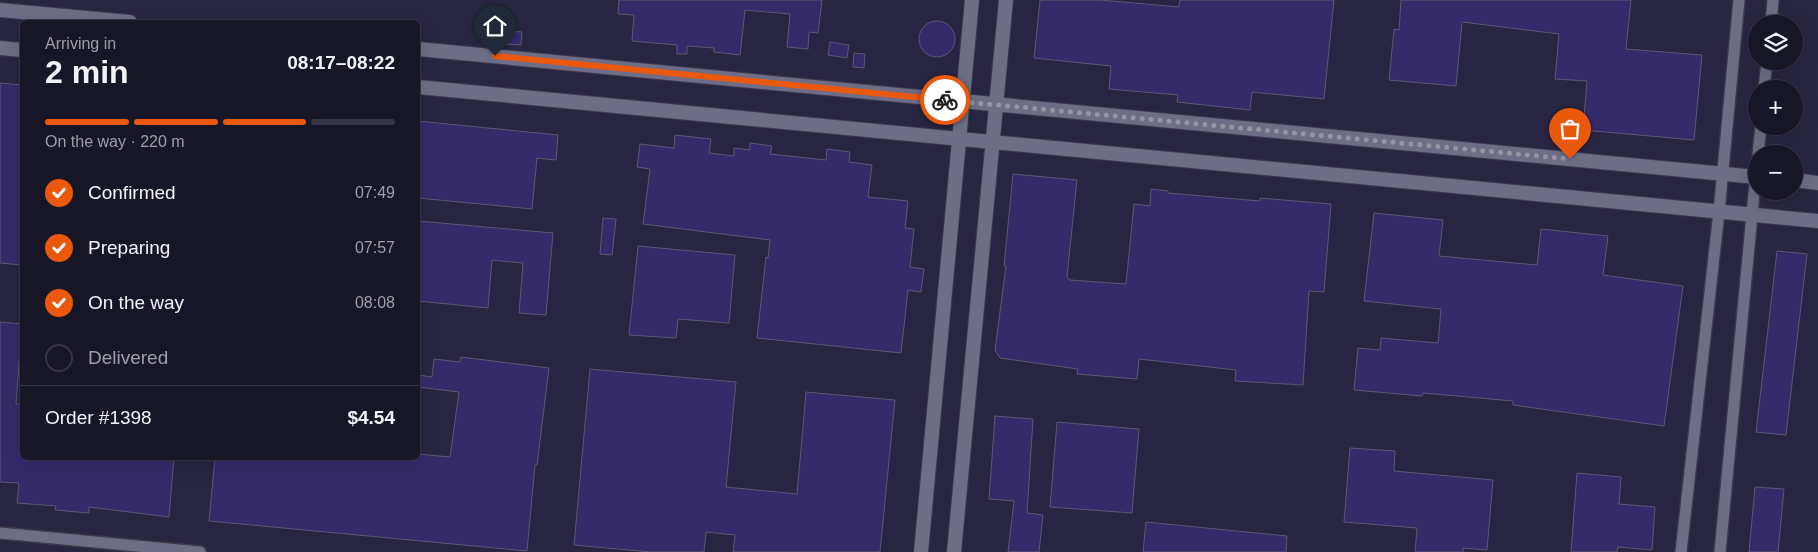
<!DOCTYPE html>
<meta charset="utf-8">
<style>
body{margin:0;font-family:Helvetica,sans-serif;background:#201f2f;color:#f1f3f6;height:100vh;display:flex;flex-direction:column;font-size:19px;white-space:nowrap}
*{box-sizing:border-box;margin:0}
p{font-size:16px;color:#9e9fa7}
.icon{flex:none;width:28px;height:28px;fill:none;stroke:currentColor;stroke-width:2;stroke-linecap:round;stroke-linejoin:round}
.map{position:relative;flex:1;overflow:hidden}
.details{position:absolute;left:20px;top:20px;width:400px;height:440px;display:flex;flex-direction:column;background:#171627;border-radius:8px;box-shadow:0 5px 20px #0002,0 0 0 1px #363544}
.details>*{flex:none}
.tools{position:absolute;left:1748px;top:15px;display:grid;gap:10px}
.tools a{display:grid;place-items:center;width:55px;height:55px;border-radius:50%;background:#171627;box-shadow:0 5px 20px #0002,0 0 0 1px #363544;font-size:25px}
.pin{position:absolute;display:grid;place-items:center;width:42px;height:42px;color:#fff;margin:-51px -21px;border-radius:50% 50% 50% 0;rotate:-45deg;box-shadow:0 0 5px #0007}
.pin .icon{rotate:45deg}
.courier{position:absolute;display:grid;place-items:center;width:50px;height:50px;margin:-25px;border:4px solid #ea580c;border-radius:50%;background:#fff;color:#222;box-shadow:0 1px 6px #0007}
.headline em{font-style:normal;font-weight:700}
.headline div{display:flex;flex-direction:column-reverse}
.headline{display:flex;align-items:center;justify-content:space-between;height:85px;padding:0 25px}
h1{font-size:32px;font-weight:700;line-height:38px}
.bar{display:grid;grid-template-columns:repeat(4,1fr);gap:8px 5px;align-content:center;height:60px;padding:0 25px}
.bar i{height:6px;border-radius:4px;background:#363544}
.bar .active{background:#ea580c}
.bar p{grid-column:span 4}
.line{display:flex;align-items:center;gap:12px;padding:0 25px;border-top:1px solid #363544}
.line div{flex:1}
ol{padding:0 25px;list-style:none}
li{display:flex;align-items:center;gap:15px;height:55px}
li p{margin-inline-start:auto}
li .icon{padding:5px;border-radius:50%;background:#ea580c;color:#fff;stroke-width:4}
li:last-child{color:#9e9fa7}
li i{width:28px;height:28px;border:2px solid #363544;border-radius:50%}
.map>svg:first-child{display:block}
.built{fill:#272541;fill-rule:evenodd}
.building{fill:#342a6a;stroke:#5a5973}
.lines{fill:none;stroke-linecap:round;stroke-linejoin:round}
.minor-casing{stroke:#3b384b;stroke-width:14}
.tertiary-casing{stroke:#3b384b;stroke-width:16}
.minor{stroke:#6d6d87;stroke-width:11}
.tertiary{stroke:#6d6d87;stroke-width:14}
.done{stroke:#9595a6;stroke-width:5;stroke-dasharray:0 9}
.route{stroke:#ea580c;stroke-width:6}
</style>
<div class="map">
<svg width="1818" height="552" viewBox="0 0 1818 552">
<rect width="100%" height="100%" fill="#1f1e34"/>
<path class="built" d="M 0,0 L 1818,0 L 1818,552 L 0,552 ZM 22,22 L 418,22 L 418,458 L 22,458 ZM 1756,24 L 1794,24 L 1794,61 L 1756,61 ZM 1756,89 L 1794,89 L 1794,126 L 1756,126 ZM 1756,154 L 1794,154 L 1794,191 L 1756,191 Z"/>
<path class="building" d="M 619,0 L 822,0 L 818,33 L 809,32 L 808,49 L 787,47 L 790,14 L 745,10 L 740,55 L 714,52 L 714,48 L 687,46 L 687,54 L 677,54 L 677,45 L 632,41 L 634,15 L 618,14 Z
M 1040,0 L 1100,0 L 1179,7 L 1180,0 L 1334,0 L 1324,99 L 1252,92 L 1250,110 L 1177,102 L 1178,95 L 1109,89 L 1111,66 L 1034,58 Z
M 1401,0 L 1631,0 L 1626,49 L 1702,55 L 1694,140 L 1583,130 L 1587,81 L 1555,79 L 1559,34 L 1462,22 L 1456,86 L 1389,80 L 1394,29 L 1399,30 Z
M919 39a18 18 0 1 1 36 0a18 18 0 1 1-36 0Z
M 502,31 L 522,32 L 521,45 L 502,44 Z
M 830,42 L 849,45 L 847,58 L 828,55 Z
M 854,53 L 865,54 L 864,68 L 853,67 Z
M 0,83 L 22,85 L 22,265 L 0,263 Z
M 418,121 L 558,135 L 556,160 L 537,158 L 532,209 L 418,198 Z
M 675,135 L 711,139 L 709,153 L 734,156 L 734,148 L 750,150 L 750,143 L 772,146 L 770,154 L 826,160 L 827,149 L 850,152 L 849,162 L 872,165 L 868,197 L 908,201 L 905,228 L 914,229 L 910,267 L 924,269 L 921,292 L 908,290 L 901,353 L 757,338 L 766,257 L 768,258 L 770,240 L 643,224 L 650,169 L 637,167 L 640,144 L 674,148 Z
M 1013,174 L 1077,180 L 1067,277 L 1070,280 L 1126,284 L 1134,204 L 1150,206 L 1151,189 L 1168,191 L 1168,193 L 1260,201 L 1260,198 L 1331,204 L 1324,292 L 1309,291 L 1303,385 L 1235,381 L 1236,370 L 1139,359 L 1137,379 L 1077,374 L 1078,369 L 1000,358 L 995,350 L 1006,266 L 1004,266 Z
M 1374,213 L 1443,220 L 1439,256 L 1537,265 L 1541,229 L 1608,236 L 1603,275 L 1683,286 L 1664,426 L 1513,405 L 1513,401 L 1423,393 L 1422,396 L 1354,390 L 1358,348 L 1380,350 L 1381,338 L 1438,343 L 1441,309 L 1364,301 Z
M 603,218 L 616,219 L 612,255 L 600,254 Z
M 418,221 L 553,233 L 546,315 L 519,313 L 523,263 L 492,260 L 488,308 L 418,301 Z
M 638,246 L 735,255 L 729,323 L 678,319 L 676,338 L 629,335 Z
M 1777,251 L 1807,254 L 1786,435 L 1756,432 Z
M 0,322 L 22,324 L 16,404 L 22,404 L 22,458 L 174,458 L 169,517 L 89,507 L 89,513 L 55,510 L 56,506 L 17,503 L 19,483 L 0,482 Z
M 461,357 L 549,368 L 537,465 L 535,465 L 527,551 L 209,521 L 215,458 L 418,458 L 418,454 L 450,457 L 459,392 L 418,387 L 418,375 L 432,377 L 434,359 L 460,362 Z
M 590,369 L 736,382 L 726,487 L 797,494 L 806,392 L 895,400 L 880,552 L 733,552 L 735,535 L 706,532 L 704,552 L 651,552 L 574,545 Z
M 995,416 L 1033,419 L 1027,513 L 1043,515 L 1039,552 L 1008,552 L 1014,501 L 989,499 Z
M 1057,422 L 1139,429 L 1132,513 L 1050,507 Z
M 1350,448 L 1395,451 L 1394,471 L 1493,480 L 1487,550 L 1463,548 L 1463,552 L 1415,552 L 1417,528 L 1344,522 Z
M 1577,473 L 1621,477 L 1619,504 L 1655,507 L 1652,550 L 1618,547 L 1617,552 L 1571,552 Z
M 1755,487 L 1784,489 L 1778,552 L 1749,552 Z
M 1146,522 L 1287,536 L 1286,552 L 1143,552 Z"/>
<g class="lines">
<g class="minor-casing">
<path id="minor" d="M 1771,24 L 1773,0
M 1764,89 L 1767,61
M 1758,154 L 1761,126
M 0,533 L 200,552
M 1681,552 L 1719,212 L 1739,0
M 1720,552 L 1756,173"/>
</g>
<g class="tertiary-casing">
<path id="tertiary" d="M 0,10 L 130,22
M 0,48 L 22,50
M 418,49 L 1756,177
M 418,87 L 1818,221
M 1794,180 L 1818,183
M 921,552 L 972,0
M 954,552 L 1006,0"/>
</g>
<use href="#minor" class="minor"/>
<use href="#tertiary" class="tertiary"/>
</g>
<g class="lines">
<path class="done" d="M 945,100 L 1570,159"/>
<path class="route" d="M 495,56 L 945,100"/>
</g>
</svg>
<div class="tools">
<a><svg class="icon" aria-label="layers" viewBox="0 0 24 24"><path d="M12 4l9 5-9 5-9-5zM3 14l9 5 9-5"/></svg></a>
<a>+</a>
<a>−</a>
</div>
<div class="pin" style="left:1570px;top:159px;background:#ea580c"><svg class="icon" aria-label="bag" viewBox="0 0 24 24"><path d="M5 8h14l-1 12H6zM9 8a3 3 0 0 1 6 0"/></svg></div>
<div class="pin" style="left:495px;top:56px;background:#1f2937"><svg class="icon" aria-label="home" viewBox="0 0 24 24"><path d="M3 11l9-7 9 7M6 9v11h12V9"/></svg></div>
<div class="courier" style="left:945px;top:100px"><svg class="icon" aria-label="bike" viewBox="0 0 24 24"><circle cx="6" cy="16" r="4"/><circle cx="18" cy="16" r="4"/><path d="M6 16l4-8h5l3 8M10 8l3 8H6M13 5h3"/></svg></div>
<section class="details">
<div class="headline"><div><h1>2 min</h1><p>Arriving in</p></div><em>08:17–08:22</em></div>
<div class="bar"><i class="active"></i><i class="active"></i><i class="active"></i><i></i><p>On the way · 220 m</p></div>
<ol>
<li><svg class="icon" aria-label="check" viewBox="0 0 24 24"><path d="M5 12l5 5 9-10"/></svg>Confirmed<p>07:49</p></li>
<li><svg class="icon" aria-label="check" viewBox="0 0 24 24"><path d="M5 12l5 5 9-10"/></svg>Preparing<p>07:57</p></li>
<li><svg class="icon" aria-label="check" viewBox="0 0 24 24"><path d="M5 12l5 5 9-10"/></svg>On the way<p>08:08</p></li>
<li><i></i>Delivered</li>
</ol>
<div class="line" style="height:65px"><div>Order #1398</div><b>$4.54</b></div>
</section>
</div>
